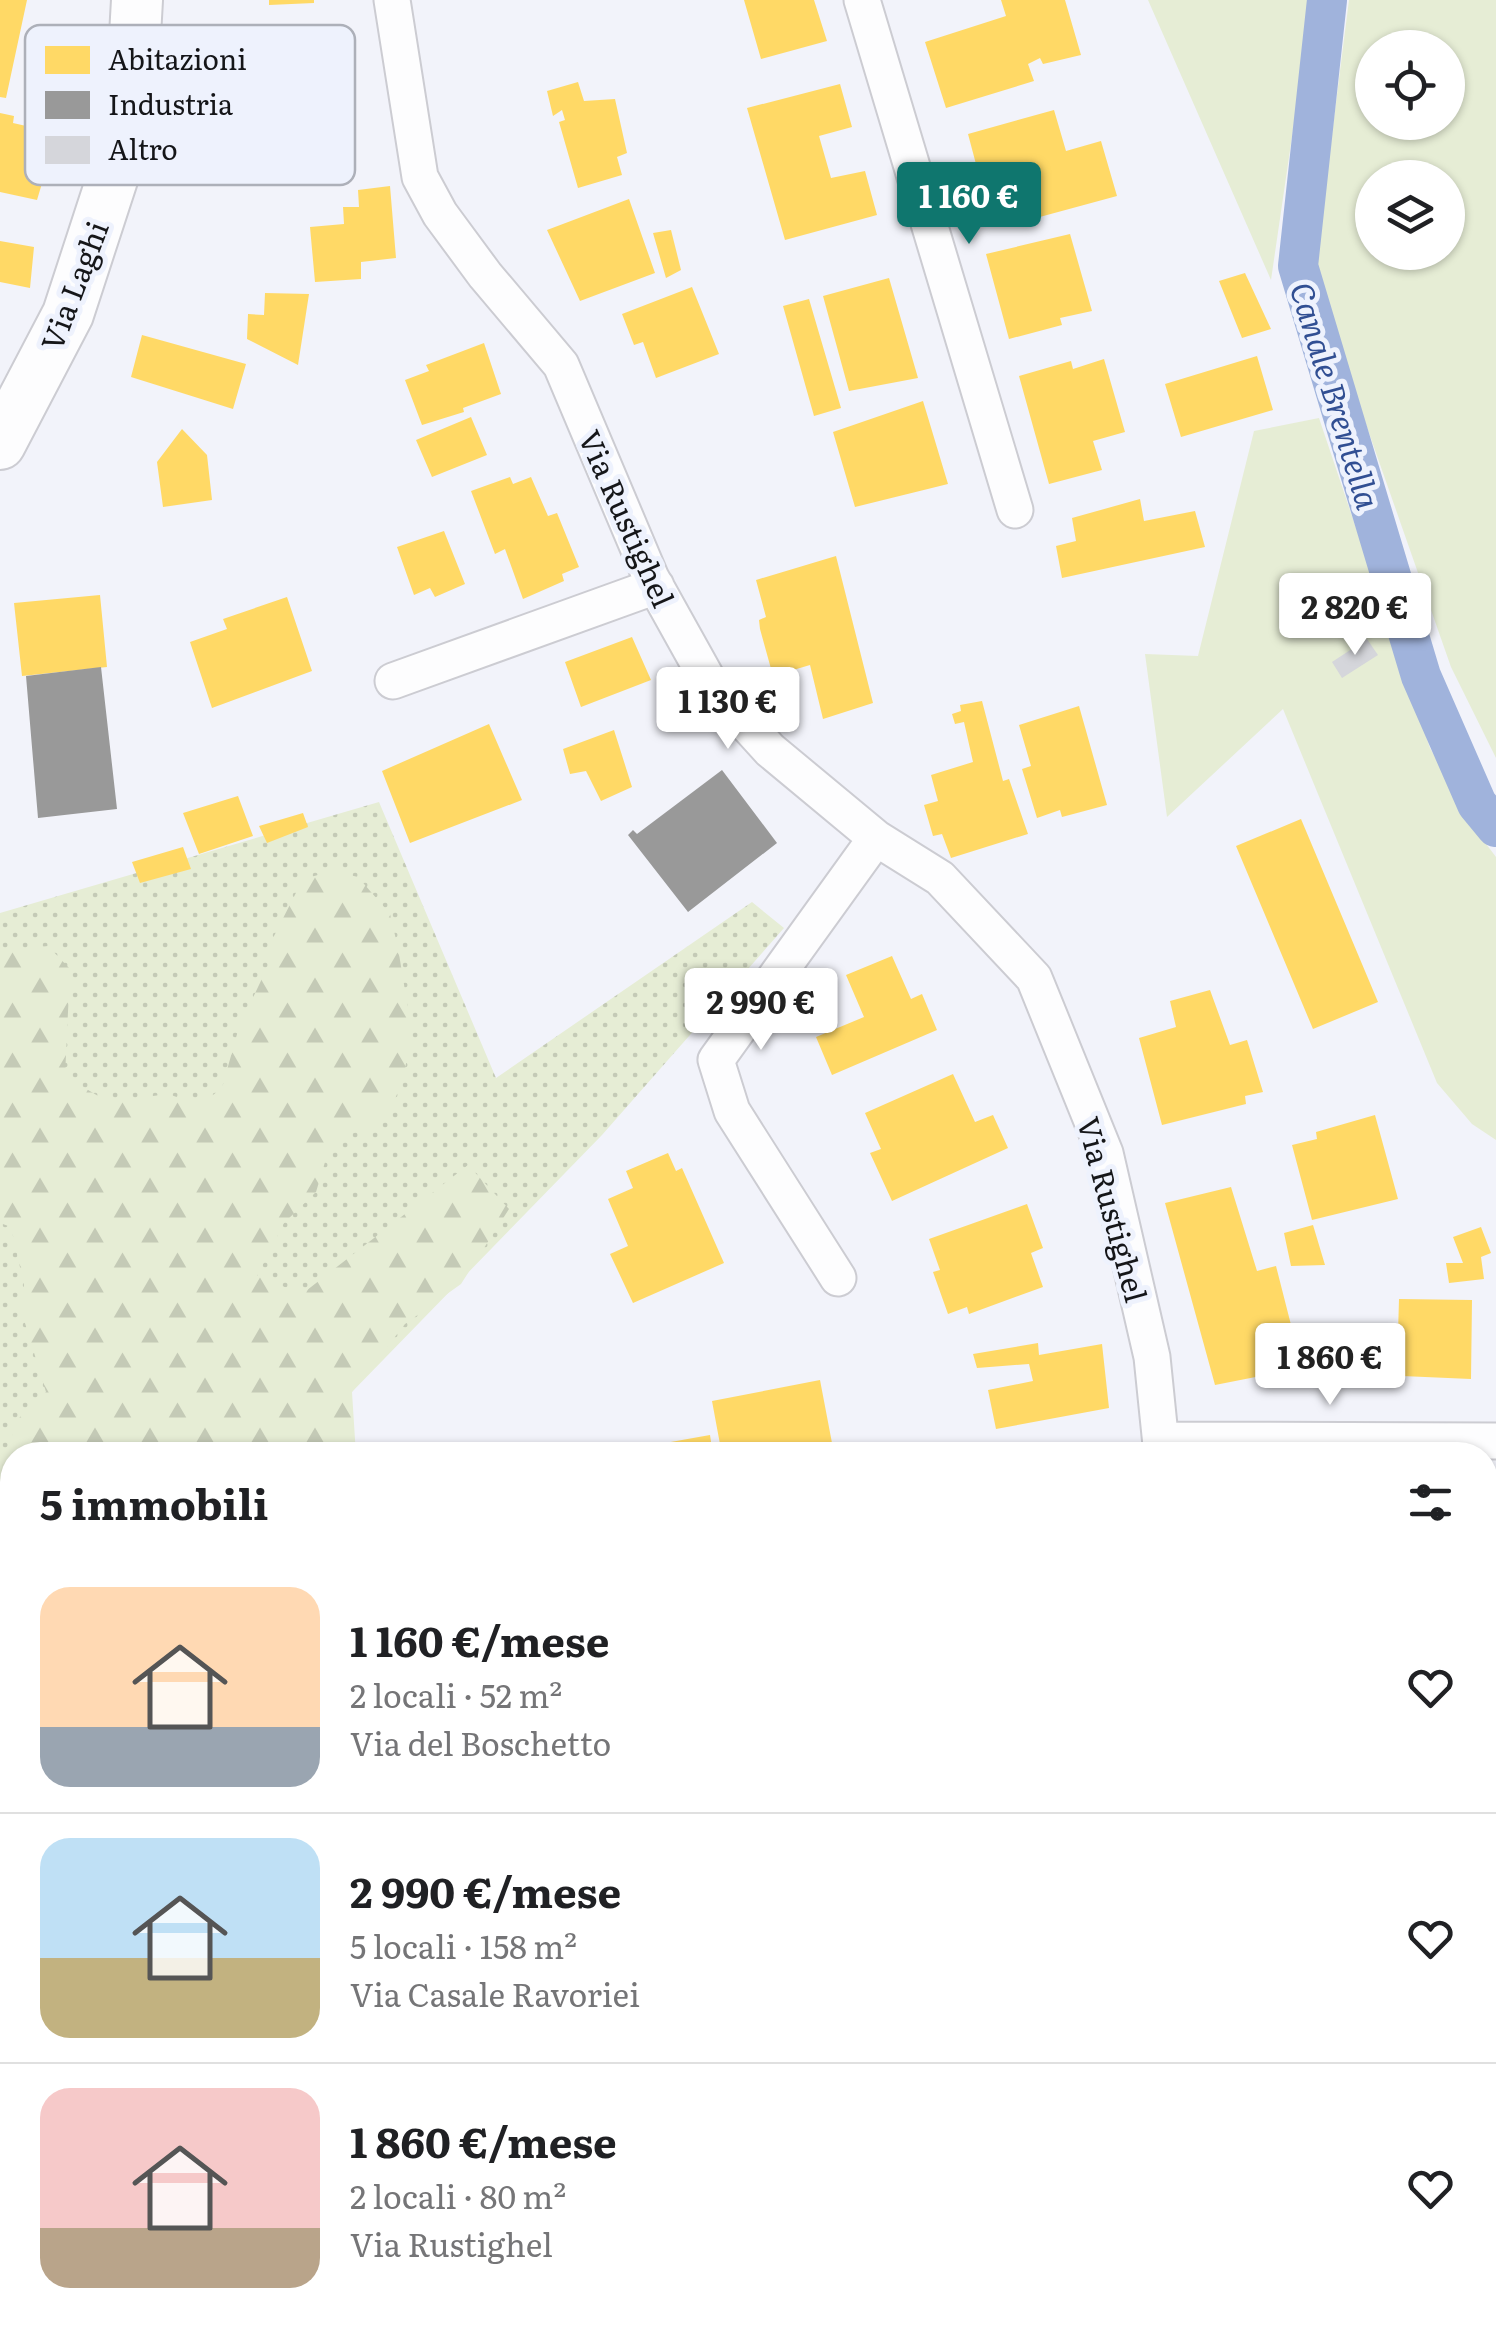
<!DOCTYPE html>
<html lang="it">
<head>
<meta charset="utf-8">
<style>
  :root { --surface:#fff; --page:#f2f2f2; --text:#202124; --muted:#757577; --line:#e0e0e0; --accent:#0f766e }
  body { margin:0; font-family:Literata,serif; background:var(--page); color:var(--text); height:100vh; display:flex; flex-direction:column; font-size:38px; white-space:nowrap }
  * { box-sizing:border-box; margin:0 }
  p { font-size:32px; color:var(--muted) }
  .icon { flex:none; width:55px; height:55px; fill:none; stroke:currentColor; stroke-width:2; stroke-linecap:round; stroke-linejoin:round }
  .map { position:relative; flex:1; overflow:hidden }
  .sheet { position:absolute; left:0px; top:1442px; width:1498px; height:892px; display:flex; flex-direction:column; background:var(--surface); border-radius:40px 40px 0 0; box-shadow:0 2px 8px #0004 }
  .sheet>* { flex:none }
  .tools { position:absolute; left:1355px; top:30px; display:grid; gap:20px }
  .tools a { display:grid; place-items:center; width:110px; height:110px; border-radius:50%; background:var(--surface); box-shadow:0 2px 8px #0004; font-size:50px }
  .price { position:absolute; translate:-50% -85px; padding:0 22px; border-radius:10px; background:#fff; color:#222; font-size:32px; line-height:65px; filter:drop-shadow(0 2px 5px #0008) }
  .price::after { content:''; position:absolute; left:50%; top:60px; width:30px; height:22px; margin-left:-15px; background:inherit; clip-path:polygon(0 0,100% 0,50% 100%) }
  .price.on { background:var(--accent); color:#fff }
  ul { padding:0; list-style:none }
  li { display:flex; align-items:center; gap:30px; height:250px; padding:0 40px }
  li+li { border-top:2px solid var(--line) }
  li span { display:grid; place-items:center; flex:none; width:280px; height:200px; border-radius:30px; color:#555 }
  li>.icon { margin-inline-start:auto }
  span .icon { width:120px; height:120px; fill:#fffc; stroke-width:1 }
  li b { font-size:42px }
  h2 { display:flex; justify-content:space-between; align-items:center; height:120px; padding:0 40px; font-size:42px }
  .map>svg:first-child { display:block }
  .grass { fill:url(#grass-dots) }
  .forest { fill:url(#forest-firs) }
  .garden { fill:#e6edd5; fill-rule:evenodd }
  .homes { fill:#ffd966 }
  .industry { fill:#999 }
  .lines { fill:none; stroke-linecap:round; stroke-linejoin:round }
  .stream { stroke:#a0b3dc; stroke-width:11 }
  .canal { stroke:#a0b3dc; stroke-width:40 }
  .building { fill:#d5d6db }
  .street-casing { stroke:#ccccd2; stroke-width:39 }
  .secondary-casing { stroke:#ccccd2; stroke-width:54 }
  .street { stroke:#fdfdfe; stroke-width:35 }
  .secondary { stroke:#fdfdfe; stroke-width:50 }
  .labels { text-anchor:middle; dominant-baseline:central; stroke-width:10; stroke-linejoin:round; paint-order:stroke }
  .street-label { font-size:30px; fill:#151619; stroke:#eef2fd }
  .water-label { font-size:32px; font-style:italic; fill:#314f93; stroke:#eef2fd }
  .key { fill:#eef2fd; stroke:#adb0b9; stroke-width:2.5 }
  .key-label { font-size:28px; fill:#151619 }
</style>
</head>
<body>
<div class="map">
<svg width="1496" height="2334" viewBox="0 0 1496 2334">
  <defs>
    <pattern id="grass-dots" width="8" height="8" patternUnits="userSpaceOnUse" patternTransform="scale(2.5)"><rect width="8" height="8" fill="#e6edd5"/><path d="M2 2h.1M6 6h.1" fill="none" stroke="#c4cab6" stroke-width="1.8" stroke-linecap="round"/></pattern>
    <pattern id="forest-firs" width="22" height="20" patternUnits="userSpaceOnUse" patternTransform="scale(2.5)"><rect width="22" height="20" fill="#e6edd5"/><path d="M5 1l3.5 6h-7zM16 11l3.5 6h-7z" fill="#c4cab6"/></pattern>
  </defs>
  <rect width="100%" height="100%" fill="#f2f3fa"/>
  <path class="grass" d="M 379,802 L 496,1078 L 752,902 L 784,928 L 602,1135 L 312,1433 L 12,1455 L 12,2322 L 416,2323 L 414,2334 L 0,2334 L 0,913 Z"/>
  <path class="forest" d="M 333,871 L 358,877 L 390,914 L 398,948 L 409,1015 L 409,1049 L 402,1083 L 385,1121 L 343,1137 L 325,1162 L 316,1192 L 284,1223 L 257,1276 L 302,1294 L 468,1165 L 509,1209 L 461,1284 L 405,1324 L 352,1392 L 356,1455 L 12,1455 L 12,1861 L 0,1860 L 3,1462 L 18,1419 L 46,1392 L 21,1310 L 24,1285 L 11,1227 L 0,1223 L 0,951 L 48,946 L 70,969 L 65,1076 L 108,1102 L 168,1094 L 200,1105 L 222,1088 L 239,1027 L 268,966 L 273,938 L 303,879 Z
    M 345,2323 L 346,2322 L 404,2323 L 398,2334 L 344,2334 Z"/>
  <path class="garden" d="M 1148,0 L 1312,0 L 1271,280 Z
    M 1349,0 L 1496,0 L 1496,758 L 1451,667 L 1314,276 ZM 1372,48 L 1448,48 L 1448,122 L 1372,122 ZM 1372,178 L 1448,178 L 1448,252 L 1372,252 Z
    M 1319,418 L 1430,748 L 1477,832 L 1496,857 L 1496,1140 L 1472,1124 L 1437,1083 L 1283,709 L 1167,817 L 1145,654 L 1198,656 L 1254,431 Z"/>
  <path class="homes" d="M 0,0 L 27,0 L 6,98 L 0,97 Z
    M 269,0 L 314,0 L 314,3 L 269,5 Z
    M 744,0 L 814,0 L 827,41 L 761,59 Z
    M 1001,0 L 1065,0 L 1081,55 L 1043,64 L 1040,58 L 1028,64 L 1034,81 L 946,108 L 925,42 L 1006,16 Z
    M 578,82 L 584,101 L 615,99 L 627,153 L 617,157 L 622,175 L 578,188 L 559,122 L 565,120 L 562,110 L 553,116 L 547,91 Z
    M 840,84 L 852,127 L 819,136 L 831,178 L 865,171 L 877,215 L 785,240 L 747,108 Z
    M 1054,110 L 1066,151 L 1101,141 L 1117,196 L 1036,218 L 1030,202 L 989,213 L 968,134 Z
    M 0,113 L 14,116 L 13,123 L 57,133 L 37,200 L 0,192 Z
    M 390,186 L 396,258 L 361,262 L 361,279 L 315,282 L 310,227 L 344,224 L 343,207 L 359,207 L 358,190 Z
    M 629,199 L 655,273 L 580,301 L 547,230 Z
    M 671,230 L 681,270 L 666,278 L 653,233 Z
    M 1070,234 L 1092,311 L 1060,318 L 1062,325 L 1009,339 L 986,254 Z
    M 0,241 L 34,247 L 30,288 L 0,282 Z
    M 1245,273 L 1271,329 L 1242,338 L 1219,281 Z
    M 889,278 L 918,378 L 849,391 L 823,296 Z
    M 692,287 L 719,354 L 656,378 L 643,342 L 634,345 L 622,314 Z
    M 265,293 L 309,294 L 298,365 L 247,339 L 248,314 L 264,315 Z
    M 809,299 L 841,408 L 814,416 L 783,306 Z
    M 142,335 L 246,364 L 233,409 L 131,377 Z
    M 484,343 L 501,394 L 463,408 L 464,412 L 422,425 L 405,380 L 429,371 L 426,365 Z
    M 1257,356 L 1273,410 L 1181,437 L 1165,384 Z
    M 1104,359 L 1125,432 L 1093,441 L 1102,470 L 1049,484 L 1019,376 L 1071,361 L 1073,369 Z
    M 923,401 L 948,484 L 855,507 L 833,432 Z
    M 471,417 L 487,455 L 432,477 L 416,440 Z
    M 182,429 L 207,455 L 212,500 L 163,507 L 157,462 Z
    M 510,477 L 513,484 L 531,477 L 548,516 L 557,513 L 579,567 L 562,574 L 564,581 L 523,599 L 505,549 L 495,554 L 471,491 Z
    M 1140,499 L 1144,521 L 1195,511 L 1205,547 L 1062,578 L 1056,546 L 1076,541 L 1072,518 Z
    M 444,531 L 465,584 L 435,597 L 430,588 L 414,595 L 397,547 Z
    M 836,556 L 873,703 L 823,719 L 810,665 L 773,676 L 760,629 L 759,620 L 766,617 L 756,580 Z
    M 100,595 L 107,667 L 22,676 L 14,603 Z
    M 287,597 L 312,671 L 212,708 L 190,642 L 227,629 L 223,619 Z
    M 632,637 L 651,680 L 581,707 L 565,662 Z
    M 982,701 L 1003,781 L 1009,779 L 1028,834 L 951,858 L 942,834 L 933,836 L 924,805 L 938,801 L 931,775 L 973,762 L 964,722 L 955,724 L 952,714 L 961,711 L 960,705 Z
    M 1079,706 L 1107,805 L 1062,817 L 1060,810 L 1037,818 L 1022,769 L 1031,766 L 1019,725 Z
    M 489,724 L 522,800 L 410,843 L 382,771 Z
    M 614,730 L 632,787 L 601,801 L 586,771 L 570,774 L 563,749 Z
    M 238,796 L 253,836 L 199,854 L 183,813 Z
    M 303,813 L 308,827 L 267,843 L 259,826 Z
    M 1301,819 L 1378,1002 L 1313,1029 L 1236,846 Z
    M 183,847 L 191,869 L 140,883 L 132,862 Z
    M 892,956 L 911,999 L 922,994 L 937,1030 L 832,1075 L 816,1037 L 864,1017 L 846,975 Z
    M 1210,990 L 1230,1045 L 1247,1040 L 1263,1092 L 1245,1096 L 1246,1104 L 1162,1125 L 1139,1038 L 1176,1027 L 1170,1001 Z
    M 953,1074 L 975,1122 L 993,1115 L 1008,1148 L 892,1201 L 870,1153 L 881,1149 L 865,1113 Z
    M 1375,1115 L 1398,1199 L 1312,1220 L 1292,1145 L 1317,1139 L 1316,1132 Z
    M 668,1153 L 676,1171 L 682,1168 L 724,1263 L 633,1303 L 610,1254 L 628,1246 L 608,1199 L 633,1188 L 626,1171 Z
    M 1231,1187 L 1257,1271 L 1276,1266 L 1302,1368 L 1215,1385 L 1165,1203 Z
    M 1027,1204 L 1043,1248 L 1031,1253 L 1043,1287 L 969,1314 L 967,1307 L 948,1314 L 933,1272 L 940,1270 L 929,1239 Z
    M 1313,1225 L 1325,1265 L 1291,1266 L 1284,1233 Z
    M 1481,1227 L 1491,1253 L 1481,1257 L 1484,1279 L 1449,1283 L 1446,1263 L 1463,1263 L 1453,1237 Z
    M 1399,1299 L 1472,1300 L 1471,1379 L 1402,1376 L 1402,1369 L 1397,1368 Z
    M 1038,1343 L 1039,1355 L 1102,1344 L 1109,1408 L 996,1429 L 988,1390 L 1033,1381 L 1029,1364 L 977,1368 L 973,1354 Z
    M 820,1380 L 832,1443 L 771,1455 L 722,1455 L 712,1401 Z
    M 710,1435 L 713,1455 L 609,1455 L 609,1453 Z
    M 649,2322 L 737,2322 L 736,2334 L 648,2334 Z
    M 796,2322 L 872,2322 L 870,2334 L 795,2334 Z
    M 953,2322 L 1022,2322 L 1024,2334 L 955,2334 Z"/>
  <path class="industry" d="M 101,667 L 117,809 L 38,818 L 26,676 Z
    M 722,770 L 777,843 L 688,912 L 628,835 L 633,830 L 637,834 Z"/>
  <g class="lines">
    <path class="stream" d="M 0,1815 L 12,1814
      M 383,2334 L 385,2322"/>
    <path class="canal" d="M 1327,0 L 1298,266 L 1421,676 L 1477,804 L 1496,827"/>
  </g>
  <path class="building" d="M 1367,639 L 1378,655 L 1342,678 L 1332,662 Z
    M 1485,1484 L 1496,1484 L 1495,1584 L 1485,1584 Z
    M 1485,2137 L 1496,2137 L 1496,2192 L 1485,2193 Z
    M 1484,2322 L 1496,2334 L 1453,2334 L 1452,2323 Z"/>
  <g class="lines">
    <defs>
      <path id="street" d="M 392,0 L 420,177 L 440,214 L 485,275 L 561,365 L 651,578 L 710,684 L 770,750 L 876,838 L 940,878 L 1034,978 L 1105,1153 L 1152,1357 L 1162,1455
        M 862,0 L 1015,510
        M 393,681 L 656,586
        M 838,1278 L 732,1111 L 716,1060 L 876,838
        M 1163,1440 L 1496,1441
        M 1485,1878 L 1496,1879
        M 1099,2322 L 1103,2334"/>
      <path id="secondary" d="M 0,444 L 68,314 L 130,124 L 137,0"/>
    </defs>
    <use href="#street" class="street-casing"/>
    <use href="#secondary" class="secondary-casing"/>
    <use href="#street" class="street"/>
    <use href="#secondary" class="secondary"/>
  </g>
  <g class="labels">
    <g class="street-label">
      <text transform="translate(73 285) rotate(-69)">Via Laghi</text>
      <text transform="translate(628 518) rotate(66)">Via Rustighel</text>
      <text transform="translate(1114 1209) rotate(75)">Via Rustighel</text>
    </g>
    <g class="water-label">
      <text transform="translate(1337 395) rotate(73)">Canale Brentella</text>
    </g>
  </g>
  <rect x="25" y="25" width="330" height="160" rx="15" class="key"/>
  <rect x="45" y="46" width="45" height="28" fill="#ffd966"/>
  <rect x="45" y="91" width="45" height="28" fill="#999"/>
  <rect x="45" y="136" width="45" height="28" fill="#d5d6db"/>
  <g class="key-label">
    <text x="108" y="70">Abitazioni</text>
    <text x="108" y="115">Industria</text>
    <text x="108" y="160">Altro</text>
  </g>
</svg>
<div class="tools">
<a><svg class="icon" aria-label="locate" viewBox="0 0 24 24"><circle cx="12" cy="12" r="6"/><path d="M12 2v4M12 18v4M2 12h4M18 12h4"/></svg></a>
<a><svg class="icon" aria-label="layers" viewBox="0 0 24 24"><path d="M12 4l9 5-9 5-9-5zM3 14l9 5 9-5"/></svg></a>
</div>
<b class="price on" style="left:969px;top:247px">1 160 €</b>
<b class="price" style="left:1355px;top:658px">2 820 €</b>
<b class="price" style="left:728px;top:752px">1 130 €</b>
<b class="price" style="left:761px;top:1053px">2 990 €</b>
<b class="price" style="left:1330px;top:1408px">1 860 €</b>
<section class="sheet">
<h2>5 immobili<svg class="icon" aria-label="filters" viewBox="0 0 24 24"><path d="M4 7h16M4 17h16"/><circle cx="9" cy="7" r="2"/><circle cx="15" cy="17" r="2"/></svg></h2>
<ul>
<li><span style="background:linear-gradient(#ffd9b3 70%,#9aa5b1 0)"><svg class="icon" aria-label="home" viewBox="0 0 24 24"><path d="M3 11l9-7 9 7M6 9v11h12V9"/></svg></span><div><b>1 160 €/mese</b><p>2 locali · 52 m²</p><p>Via del Boschetto</p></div><svg class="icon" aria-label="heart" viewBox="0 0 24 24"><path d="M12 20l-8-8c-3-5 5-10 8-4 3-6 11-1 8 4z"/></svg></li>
<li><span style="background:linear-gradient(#bfe0f5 60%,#c2b280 0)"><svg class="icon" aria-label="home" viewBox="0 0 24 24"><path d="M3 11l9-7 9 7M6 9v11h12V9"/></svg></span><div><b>2 990 €/mese</b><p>5 locali · 158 m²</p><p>Via Casale Ravoriei</p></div><svg class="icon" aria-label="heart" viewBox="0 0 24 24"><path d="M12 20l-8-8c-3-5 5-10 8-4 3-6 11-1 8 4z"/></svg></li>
<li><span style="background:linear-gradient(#f6c9c9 70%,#b9a48a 0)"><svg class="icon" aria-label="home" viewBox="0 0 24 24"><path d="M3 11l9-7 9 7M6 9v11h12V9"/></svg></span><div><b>1 860 €/mese</b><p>2 locali · 80 m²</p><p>Via Rustighel</p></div><svg class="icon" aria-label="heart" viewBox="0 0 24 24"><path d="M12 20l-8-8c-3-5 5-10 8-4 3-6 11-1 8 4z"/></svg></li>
</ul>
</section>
</div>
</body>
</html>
